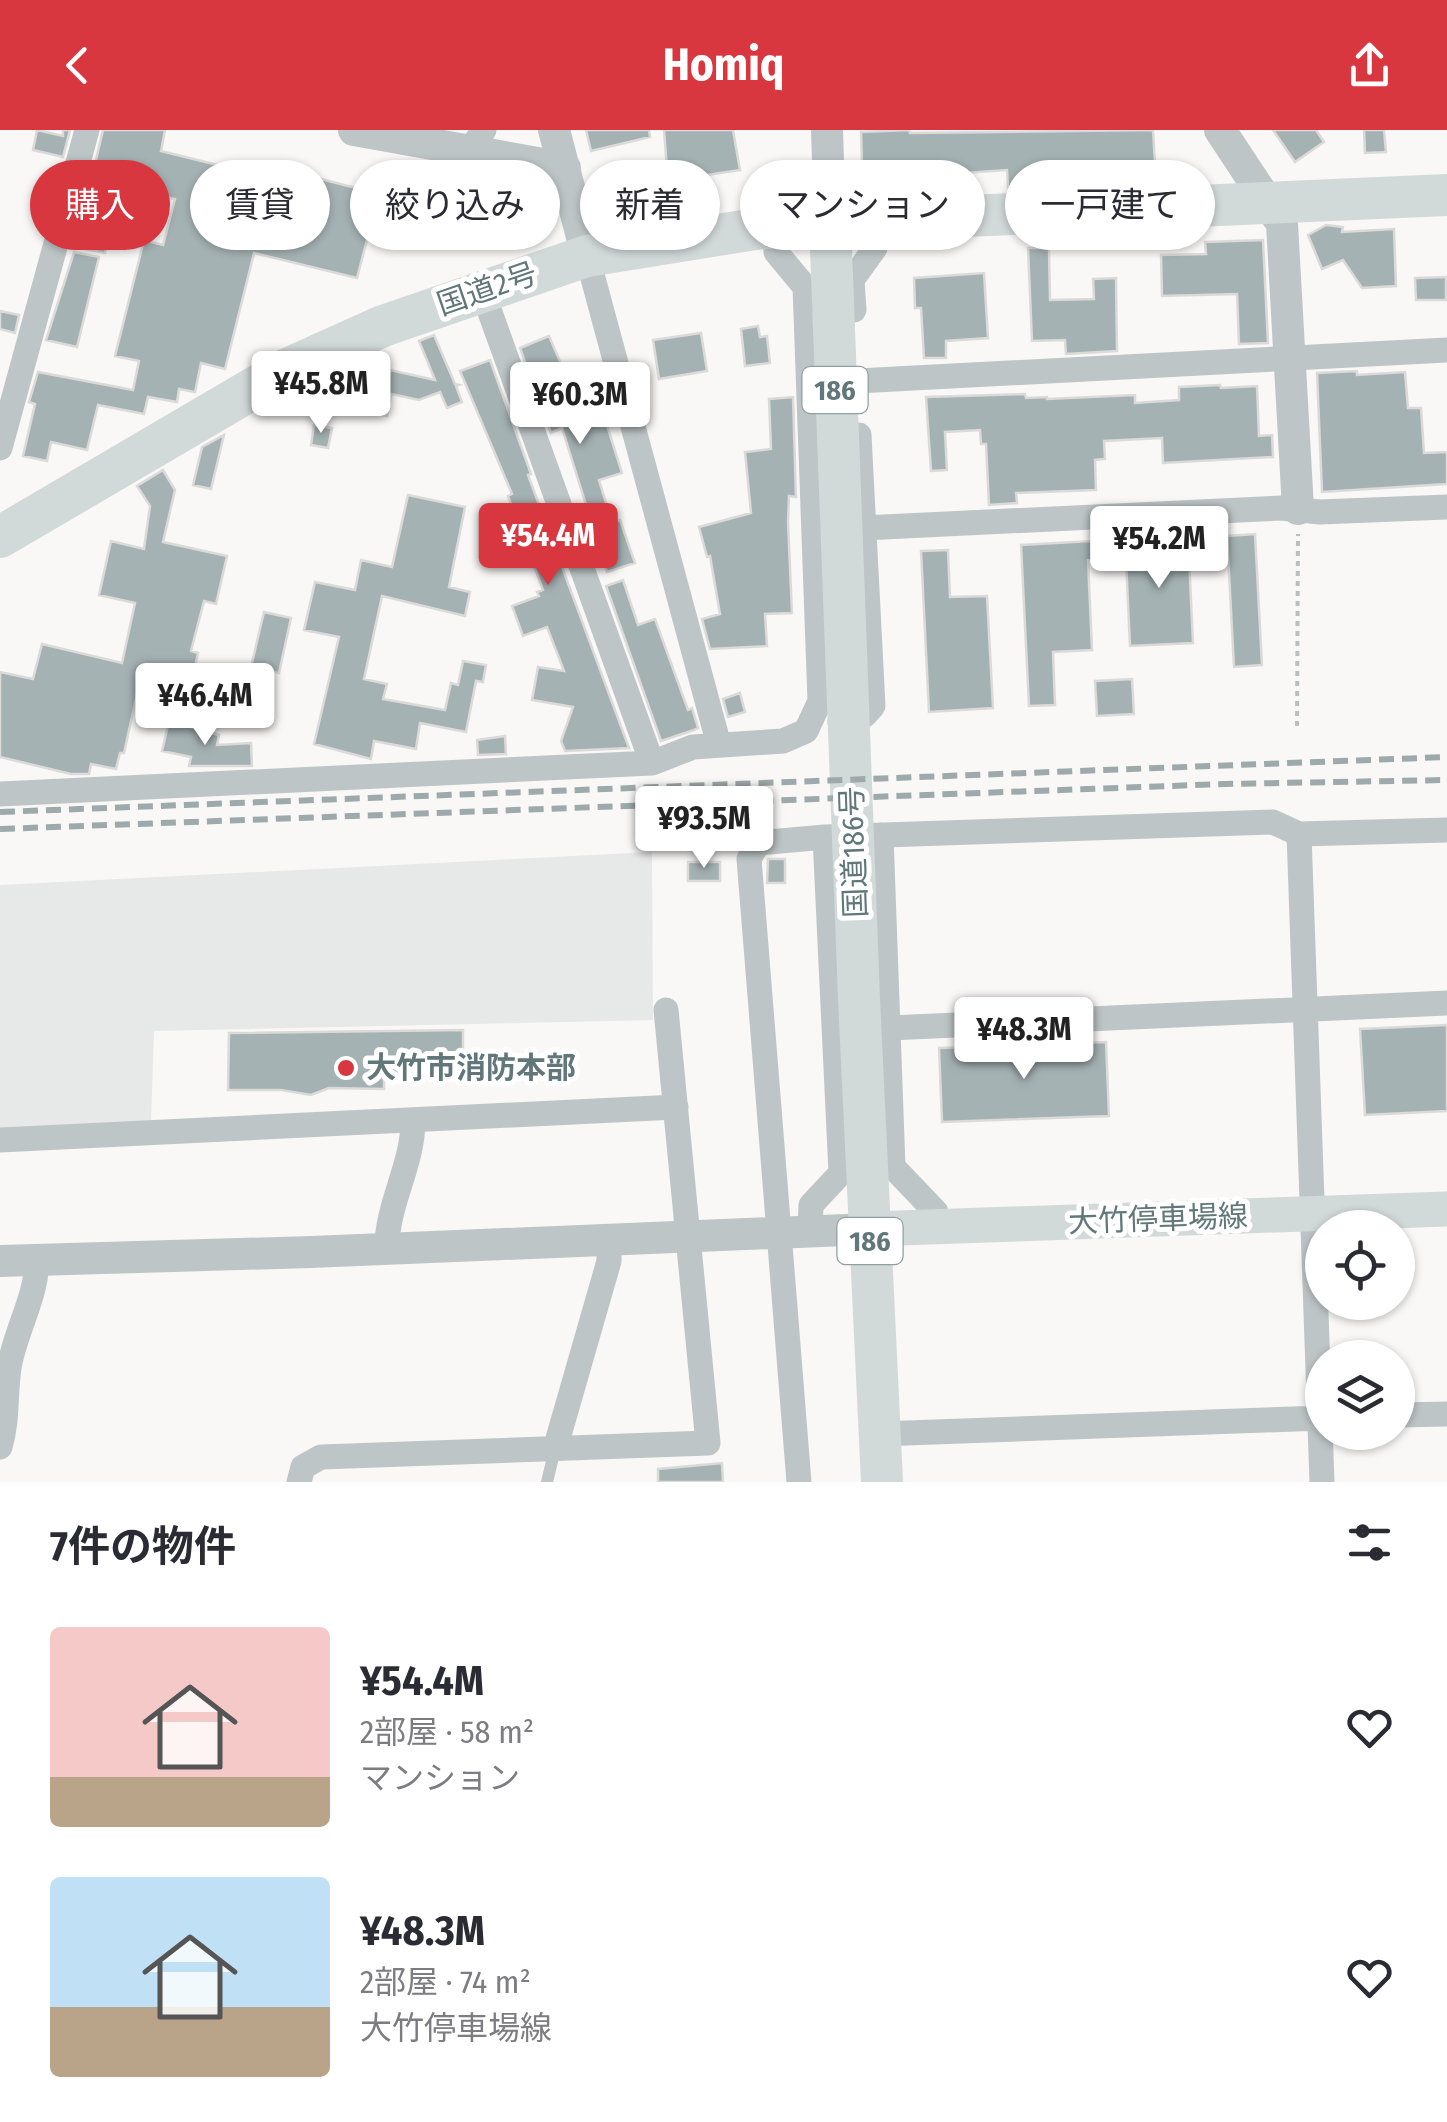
<!DOCTYPE html>
<html lang="ja">
<head>
<meta charset="utf-8">
<style>
  :root { --surface:#fff; --page:#f2f2f3; --text:#2b2b33; --muted:#7c7c81; --accent:#d9373f }
  body { margin:0; font-family:"Fira Sans Condensed","Noto Sans JP",sans-serif; background:var(--page); color:var(--text); height:100vh; display:flex; flex-direction:column; font-size:38px; white-space:nowrap }
  * { box-sizing:border-box; margin:0 }
  p { font-size:32px; color:var(--muted) }
  .icon { flex:none; width:55px; height:55px; fill:none; stroke:currentColor; stroke-width:2; stroke-linecap:round; stroke-linejoin:round }
  .map { position:relative; height:1352px; overflow:hidden }
  .drawer { display:flex; flex-direction:column; background:var(--surface); flex:1 }
  .drawer>* { flex:none }
  .banner { position:absolute; left:30px; top:30px; width:1388px; height:90px; display:flex; gap:20px }
  .fabs { position:absolute; left:1305px; top:1080px; display:grid; gap:20px }
  .fabs a { display:grid; place-items:center; width:110px; height:110px; border-radius:50%; background:var(--surface); box-shadow:0 2px 8px #0004; font-size:50px }
  .price { position:absolute; translate:-50% -85px; padding:0 22px; border-radius:10px; background:#fff; color:#222; font-size:32px; line-height:65px; filter:drop-shadow(0 2px 5px #0008) }
  .price::after { content:''; position:absolute; left:50%; top:60px; width:30px; height:22px; margin-left:-15px; background:inherit; clip-path:polygon(0 0,100% 0,50% 100%) }
  .price.active { background:var(--accent); color:#fff }
  ul { padding:0; list-style:none }
  li { display:flex; align-items:center; gap:30px; height:250px; padding:0 50px }
  li span { display:grid; place-items:center; flex:none; width:280px; height:200px; border-radius:10px; color:#555 }
  li>.icon { margin-inline-start:auto }
  span .icon { width:120px; height:120px; fill:#fffc; stroke-width:1 }
  li b { font-size:42px }
  h2 { display:flex; justify-content:space-between; align-items:center; height:120px; padding:0 50px; font-size:42px }
  .tag { padding:0 35px; border-radius:45px; background:var(--surface); box-shadow:0 2px 8px #0004; font-size:35px; line-height:90px }
  .tag.active { background:var(--accent); color:#fff }
  header { display:flex; justify-content:space-between; align-items:center; height:130px; padding:0 50px; background:var(--accent); color:#fff; font-size:45px; font-weight:700 }
  .map>svg:first-child { display:block }
  .built { fill:#e7e8e8 }
  .building { fill:#a5b2b4; stroke:#dbdad9; stroke-width:2.5 }
  .lines { fill:none; stroke-linecap:round; stroke-linejoin:round }
  .path { stroke:#b9bebf; stroke-width:4; stroke-dasharray:5 5; stroke-linecap:butt }
  .service { stroke:#bec5c6; stroke-width:12 }
  .minor { stroke:#bec5c6; stroke-width:25 }
  .tertiary { stroke:#bec5c6; stroke-width:32 }
  .secondary { stroke:#d2d9d9; stroke-width:35 }
  .trunk { stroke:#d2d9d9; stroke-width:42 }
  .rail { stroke:#9ea9ab; stroke-width:6; stroke-dasharray:15 8; stroke-linecap:butt }
  .poi-dot { fill:#d9373f; stroke:#fff; stroke-width:4 }
  .labels { text-anchor:middle; dominant-baseline:central; stroke-width:10; stroke-linejoin:round; paint-order:stroke }
  .shield { fill:#fff; stroke:#90a0a2; stroke-width:2.5 }
  .shield-label { font-size:28px; font-weight:bold; fill:#61777a }
  .street-label { font-size:30px; fill:#61777a; stroke:#fff }
  .poi-label { font-size:30px; font-weight:bold; fill:#61777a; stroke:#fff; text-anchor:start }
</style>
</head>
<body>
<header><svg class="icon" aria-label="back" viewBox="0 0 24 24"><path d="M15 5l-7 7 7 7"/></svg>Homiq<svg class="icon" aria-label="share" viewBox="0 0 24 24"><path d="M12 15V3M7 8l5-5 5 5M5 13v7h14v-7"/></svg></header>
<div class="map">
<svg width="1447" height="1352" viewBox="0 0 1447 1352">
  <rect width="100%" height="100%" fill="#f9f8f7"/>
  <path class="built" d="M 652,722 L 653,890 L 154,901 L 151,994 L 0,1000 L 0,755 Z"/>
  <path class="building" d="M 37,0 L 63,6 L 63,0 L 70,0 L 63,27 L 33,20 Z
    M 103,0 L 165,0 L 161,21 L 287,52 L 290,41 L 379,64 L 357,148 L 254,123 L 225,239 L 201,233 L 195,262 L 179,259 L 177,272 L 148,267 L 144,284 L 98,275 L 87,320 L 51,312 L 47,331 L 23,326 L 35,274 L 29,272 L 38,242 L 133,260 L 139,231 L 115,226 L 144,110 L 163,115 L 175,69 L 119,58 L 105,123 L 85,119 L 98,50 L 99,35 L 95,34 Z
    M 586,0 L 649,0 L 650,7 L 591,21 Z
    M 664,0 L 733,0 L 740,40 L 668,51 Z
    M 909,0 L 910,3 L 1153,0 L 1156,49 L 1008,57 L 1007,40 L 921,46 L 921,40 L 869,41 L 862,35 L 861,2 Z
    M 1273,0 L 1316,0 L 1324,12 L 1295,32 Z
    M 1364,0 L 1384,0 L 1386,22 L 1365,23 Z
    M 457,43 L 484,49 L 547,61 L 499,81 L 478,77 L 478,82 L 450,76 Z
    M 455,86 L 464,109 L 441,118 L 432,94 Z
    M 1326,95 L 1343,97 L 1342,102 L 1394,99 L 1396,156 L 1362,158 L 1343,130 L 1322,139 L 1308,105 Z
    M 1263,110 L 1268,213 L 1239,214 L 1237,164 L 1162,166 L 1161,125 L 1206,124 L 1205,112 Z
    M 1028,118 L 1049,118 L 1050,170 L 1094,169 L 1093,149 L 1116,148 L 1117,221 L 1066,224 L 1065,210 L 1032,211 Z
    M 74,122 L 99,127 L 77,217 L 46,210 Z
    M 984,143 L 988,208 L 946,211 L 946,228 L 924,228 L 921,178 L 915,178 L 914,148 Z
    M 1446,147 L 1446,170 L 1416,170 L 1415,148 Z
    M 0,181 L 19,185 L 15,203 L 0,199 Z
    M 758,196 L 760,207 L 767,206 L 770,233 L 745,236 L 741,199 Z
    M 701,203 L 707,241 L 659,249 L 653,210 Z
    M 434,205 L 455,254 L 459,255 L 456,256 L 462,272 L 447,278 L 440,262 L 419,270 L 391,264 L 387,286 L 353,279 L 360,246 L 388,252 L 390,240 L 435,250 L 419,211 Z
    M 549,206 L 587,294 L 605,289 L 622,343 L 599,350 L 612,393 L 620,390 L 635,433 L 607,442 L 562,298 L 551,303 L 520,218 Z
    M 490,230 L 531,344 L 528,345 L 629,618 L 565,621 L 561,611 L 573,577 L 532,570 L 538,537 L 564,541 L 547,497 L 523,506 L 512,476 L 539,466 L 537,462 L 543,460 L 508,366 L 512,364 L 460,241 Z
    M 1357,241 L 1357,245 L 1405,242 L 1408,278 L 1421,278 L 1424,323 L 1447,322 L 1447,354 L 1322,362 L 1317,243 Z
    M 1220,255 L 1221,258 L 1257,256 L 1259,306 L 1272,305 L 1273,327 L 1163,333 L 1162,308 L 1104,311 L 1105,329 L 1095,330 L 1096,360 L 1016,363 L 1017,373 L 989,375 L 986,314 L 981,314 L 980,300 L 945,302 L 947,340 L 931,341 L 926,267 L 1025,264 L 1026,268 L 1047,267 L 1047,269 L 1135,265 L 1135,273 L 1179,270 L 1179,257 Z
    M 793,267 L 796,367 L 789,366 L 788,392 L 792,483 L 765,484 L 767,516 L 710,519 L 702,489 L 720,484 L 710,426 L 707,427 L 699,397 L 751,383 L 745,322 L 771,319 L 769,269 Z
    M 314,295 L 332,298 L 328,318 L 311,315 Z
    M 224,305 L 211,359 L 193,355 L 202,317 Z
    M 163,340 L 175,360 L 163,412 L 227,426 L 216,474 L 204,471 L 191,521 L 198,523 L 193,545 L 173,540 L 167,570 L 137,564 L 124,623 L 120,623 L 116,639 L 91,634 L 89,644 L 71,644 L 0,627 L 0,542 L 33,549 L 42,514 L 122,533 L 135,473 L 99,465 L 111,411 L 144,419 L 150,376 L 137,356 Z
    M 408,365 L 465,377 L 449,457 L 470,462 L 465,486 L 382,466 L 364,549 L 387,554 L 383,569 L 445,580 L 451,553 L 458,555 L 463,531 L 486,535 L 483,552 L 476,551 L 466,602 L 420,593 L 416,619 L 374,611 L 371,629 L 314,614 L 339,507 L 304,500 L 315,452 L 355,460 L 361,430 L 392,437 Z
    M 1255,404 L 1262,535 L 1234,537 L 1227,406 Z
    M 1188,407 L 1193,513 L 1130,516 L 1125,409 Z
    M 1091,411 L 1092,429 L 1088,430 L 1092,520 L 1053,522 L 1055,575 L 1029,576 L 1021,415 Z
    M 948,420 L 950,467 L 987,466 L 993,578 L 929,582 L 921,421 Z
    M 623,450 L 638,495 L 655,489 L 688,580 L 692,578 L 698,598 L 694,600 L 661,611 L 606,456 Z
    M 264,482 L 291,488 L 279,543 L 251,537 Z
    M 1132,549 L 1134,584 L 1097,586 L 1095,551 Z
    M 740,563 L 745,582 L 728,587 L 723,569 Z
    M 169,591 L 219,605 L 217,615 L 251,613 L 252,636 L 189,636 L 191,627 L 162,621 Z
    M 505,606 L 506,624 L 478,625 L 477,610 Z
    M 768,729 L 785,729 L 785,753 L 767,753 Z
    M 688,732 L 720,732 L 720,751 L 688,751 Z
    M 1447,895 L 1447,981 L 1365,985 L 1360,899 Z
    M 463,900 L 463,944 L 384,945 L 384,959 L 329,958 L 311,965 L 281,960 L 228,960 L 229,903 Z
    M 1106,912 L 1109,986 L 942,992 L 939,918 Z
    M 722,1333 L 723,1352 L 658,1352 L 658,1339 Z"/>
  <g class="lines">
    <path class="path" d="M 1297,596 L 1298,404"/>
    <path class="service" d="M 547,1352 L 555,1319"/>
    <path class="minor" d="M 468,22 L 484,0
      M 587,126 L 719,615
      M 482,160 L 652,633
      M 854,180 L 852,150 L 875,118 L 873,92
      M 857,251 L 1447,220
      M 0,318 L 87,0
      M 863,398 L 1281,378 L 1320,382 L 1447,377
      M 840,592 L 865,585 L 873,576 L 859,305
      M 0,664 L 652,633 L 693,617 L 783,611 L 806,601 L 820,571 L 805,157 L 776,122 L 775,97
      M 1299,704 L 1322,1352
      M 881,705 L 893,1037 L 936,1082 L 939,1096
      M 889,898 L 1447,873
      M 0,1010 L 676,977
      M 810,1102 L 811,1075 L 841,1043 L 825,707
      M 387,1117 C 387,1074 413,1035 413,991
      M 1398,1285 L 1447,1284
      M 879,1304 L 1322,1288
      M 0,1317 C 8,1290 5,1265 9,1238 C 15,1201 37,1167 37,1129
      M 555,1319 L 609,1131 L 609,1111
      M 299,1352 L 303,1337 L 321,1327 L 708,1313 L 666,880
      M 799,1352 L 749,729 L 758,713 L 825,707 L 1273,692 L 1299,704 L 1447,700"/>
    <path class="tertiary" d="M 354,0 L 565,38
      M 554,0 L 587,126
      M 827,0 L 830,92
      M 1220,0 L 1282,94 L 1298,379
      M 0,1131 L 311,1122 L 870,1099"/>
    <path class="secondary" d="M 870,1099 L 1447,1079"/>
    <path class="trunk" d="M 830,92 L 859,869 L 882,1352
      M 0,407 L 283,241 L 383,196 L 587,126 L 755,99 L 830,92 L 1447,65"/>
    <path class="rail" d="M 0,682 L 1447,627
      M 0,699 L 1224,654 L 1447,650"/>
  </g>
  <circle class="poi-dot" cx="346" cy="938" r="10"/>
  <g class="labels">
    <g class="shield">
      <rect x="802.5" y="237" width="65" height="46" rx="8"/>
      <rect x="837.5" y="1088" width="65" height="46" rx="8"/>
    </g>
    <g class="shield-label">
      <text x="835" y="260">186</text>
      <text x="870" y="1111">186</text>
    </g>
    <g class="street-label">
      <text transform="translate(487 159) rotate(-19)">国道2号</text>
      <text transform="translate(854 722) rotate(-92)">国道186号</text>
      <text transform="translate(1158 1089) rotate(-2)">大竹停車場線</text>
    </g>
    <g class="poi-label">
      <text x="366" y="938">大竹市消防本部</text>
    </g>
  </g>
</svg>
<div class="fabs">
<a><svg class="icon" aria-label="locate" viewBox="0 0 24 24"><circle cx="12" cy="12" r="6"/><path d="M12 2v4M12 18v4M2 12h4M18 12h4"/></svg></a>
<a><svg class="icon" aria-label="layers" viewBox="0 0 24 24"><path d="M12 4l9 5-9 5-9-5zM3 14l9 5 9-5"/></svg></a>
</div>
<b class="price" style="left:321px;top:306px">¥45.8M</b>
<b class="price" style="left:580px;top:317px">¥60.3M</b>
<b class="price active" style="left:548px;top:458px">¥54.4M</b>
<b class="price" style="left:1159px;top:461px">¥54.2M</b>
<b class="price" style="left:205px;top:618px">¥46.4M</b>
<b class="price" style="left:704px;top:741px">¥93.5M</b>
<b class="price" style="left:1024px;top:952px">¥48.3M</b>
<div class="banner">
<a class="tag active">購入</a>
<a class="tag">賃貸</a>
<a class="tag">絞り込み</a>
<a class="tag">新着</a>
<a class="tag">マンション</a>
<a class="tag">一戸建て</a>
</div>
</div>
<section class="drawer">
<h2>7件の物件<svg class="icon" aria-label="filters" viewBox="0 0 24 24"><path d="M4 7h16M4 17h16"/><circle cx="9" cy="7" r="2"/><circle cx="15" cy="17" r="2"/></svg></h2>
<ul>
<li><span style="background:linear-gradient(#f6c9c9 75%,#b9a48a 0)"><svg class="icon" aria-label="home" viewBox="0 0 24 24"><path d="M3 11l9-7 9 7M6 9v11h12V9"/></svg></span><div><b>¥54.4M</b><p>2部屋 · 58 m²</p><p>マンション</p></div><svg class="icon" aria-label="heart" viewBox="0 0 24 24"><path d="M12 20l-8-8c-3-5 5-10 8-4 3-6 11-1 8 4z"/></svg></li>
<li><span style="background:linear-gradient(#bfe0f5 65%,#b9a48a 0)"><svg class="icon" aria-label="home" viewBox="0 0 24 24"><path d="M3 11l9-7 9 7M6 9v11h12V9"/></svg></span><div><b>¥48.3M</b><p>2部屋 · 74 m²</p><p>大竹停車場線</p></div><svg class="icon" aria-label="heart" viewBox="0 0 24 24"><path d="M12 20l-8-8c-3-5 5-10 8-4 3-6 11-1 8 4z"/></svg></li>
</ul>
</section>
</body>
</html>
